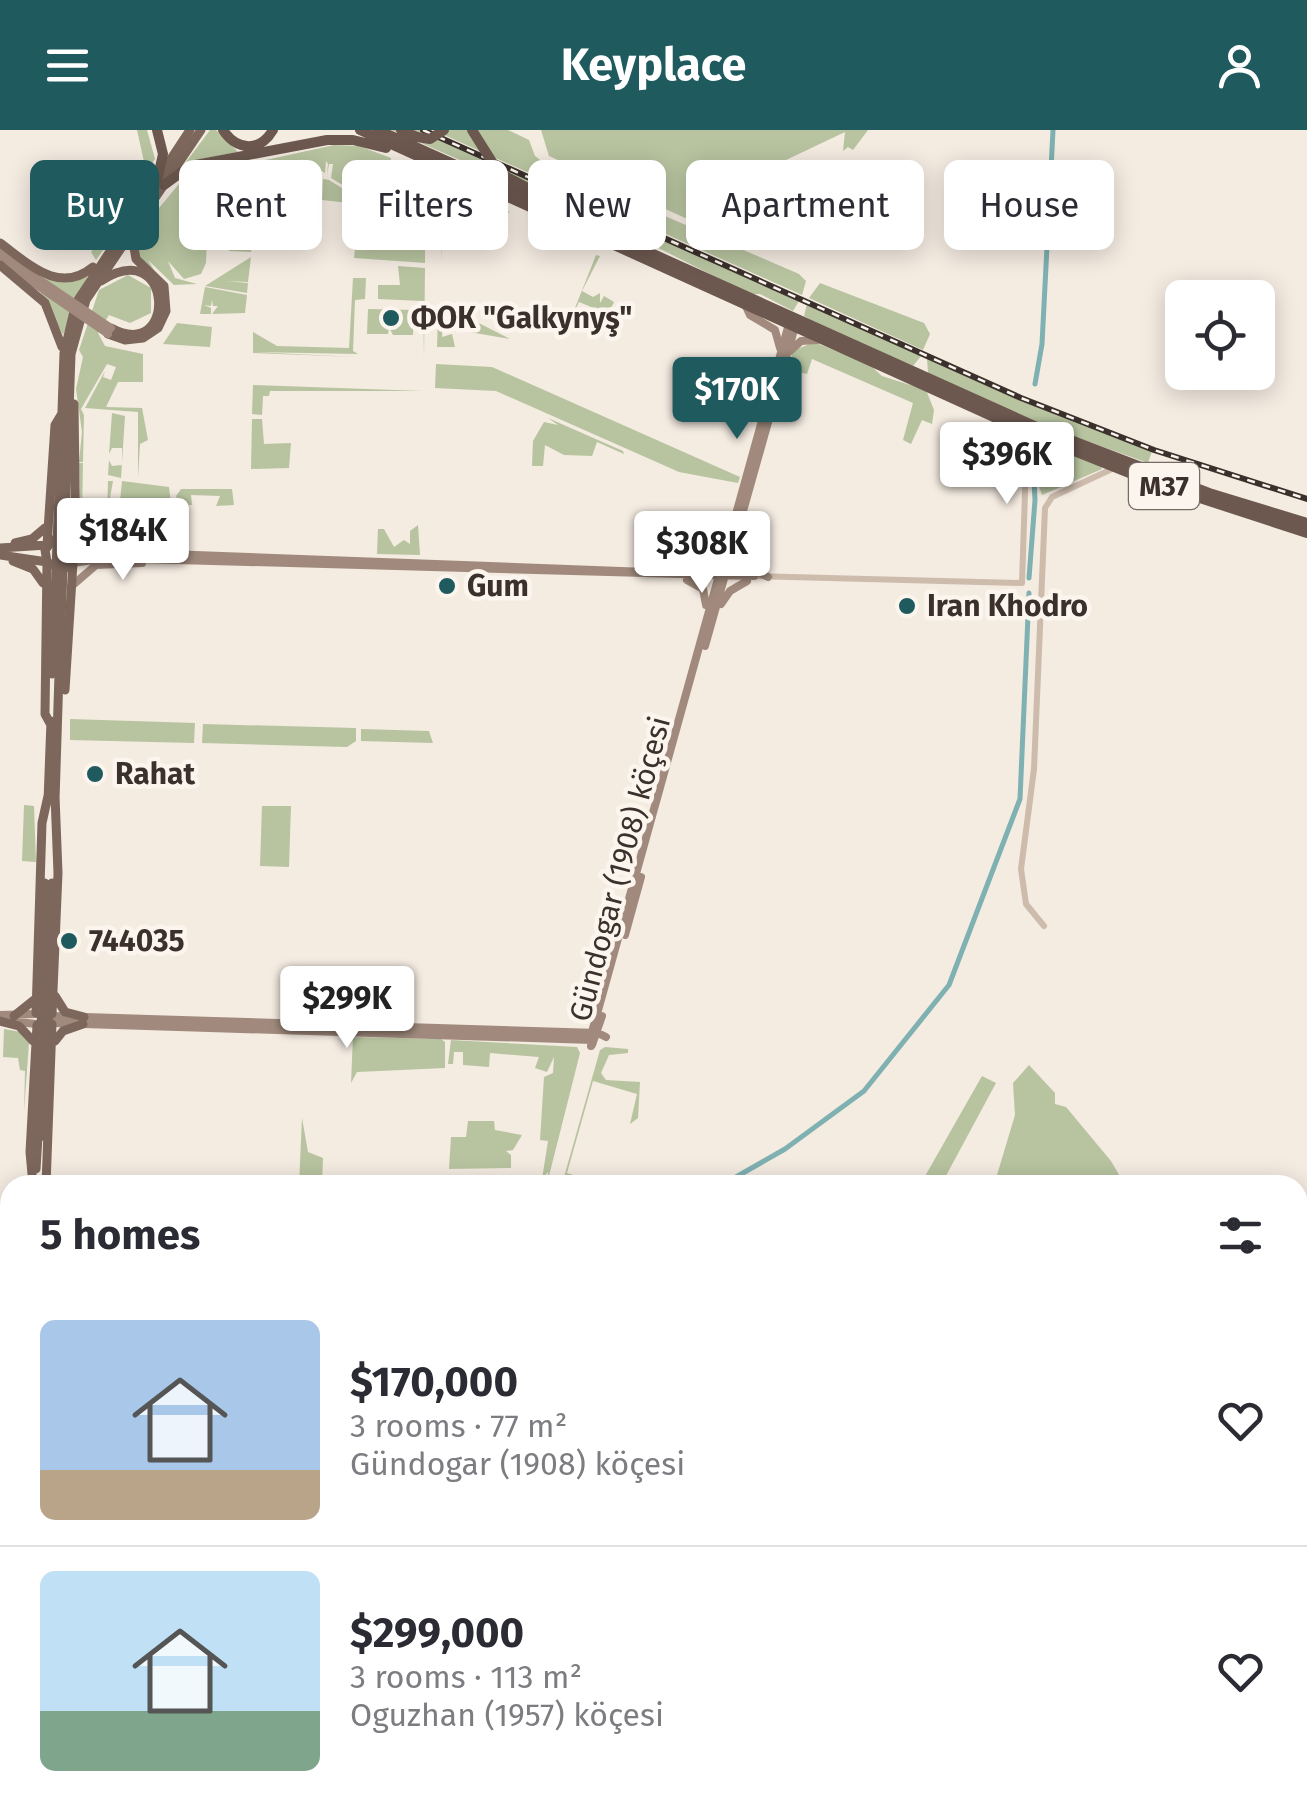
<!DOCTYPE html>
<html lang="en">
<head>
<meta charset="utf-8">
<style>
  :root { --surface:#fff; --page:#f7f7f7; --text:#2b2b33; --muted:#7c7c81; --line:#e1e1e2; --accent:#1f5a5e }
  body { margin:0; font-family:"Fira Sans",sans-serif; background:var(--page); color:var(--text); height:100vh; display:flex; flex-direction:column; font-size:38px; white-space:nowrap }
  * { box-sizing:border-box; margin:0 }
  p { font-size:32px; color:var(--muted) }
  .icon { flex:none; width:55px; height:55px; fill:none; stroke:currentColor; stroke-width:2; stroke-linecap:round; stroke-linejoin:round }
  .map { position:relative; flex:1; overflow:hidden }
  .drawer { position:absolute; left:0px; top:1045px; width:1308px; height:642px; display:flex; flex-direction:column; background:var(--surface); border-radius:30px 30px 0 0; box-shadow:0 5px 25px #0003 }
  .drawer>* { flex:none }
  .banner { position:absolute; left:30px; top:30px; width:1248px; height:90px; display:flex; gap:20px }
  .tools { position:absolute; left:1165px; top:150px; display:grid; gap:20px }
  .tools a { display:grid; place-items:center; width:110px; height:110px; border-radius:15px; background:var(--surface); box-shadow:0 5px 25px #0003; font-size:50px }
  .price { position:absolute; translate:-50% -85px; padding:0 22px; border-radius:10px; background:#fff; color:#222; font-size:32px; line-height:65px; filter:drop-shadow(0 2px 5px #0008) }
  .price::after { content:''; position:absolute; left:50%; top:60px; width:30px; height:22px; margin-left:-15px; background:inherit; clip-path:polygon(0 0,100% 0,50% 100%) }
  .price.current { background:var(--accent); color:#fff }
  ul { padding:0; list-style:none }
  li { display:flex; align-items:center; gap:30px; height:250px; padding:0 40px }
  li+li { border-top:2px solid var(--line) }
  li span { display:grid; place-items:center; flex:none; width:280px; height:200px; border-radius:15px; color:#555 }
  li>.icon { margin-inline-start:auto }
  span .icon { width:120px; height:120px; fill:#fffc; stroke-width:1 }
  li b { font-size:42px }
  h2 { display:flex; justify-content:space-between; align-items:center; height:120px; padding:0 40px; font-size:42px }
  .pill { padding:0 35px; border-radius:15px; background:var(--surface); box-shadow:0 5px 25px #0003; font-size:35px; line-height:90px }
  .pill.current { background:var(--accent); color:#fff }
  header { display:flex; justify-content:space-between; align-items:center; height:130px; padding:0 40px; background:var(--accent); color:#fff; font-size:45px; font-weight:700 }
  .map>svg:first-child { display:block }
  .green { fill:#b8c4a0 }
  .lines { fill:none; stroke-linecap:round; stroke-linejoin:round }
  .canal { stroke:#7fb0b2; stroke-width:5 }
  .tertiary { stroke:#cdbbac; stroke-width:6 }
  .secondary { stroke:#a18a7d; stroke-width:8 }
  .primary { stroke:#7d675c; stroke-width:9 }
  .trunk { stroke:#6c584f; stroke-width:10 }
  .rail-casing { stroke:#3b302b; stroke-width:6 }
  .rail { stroke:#fbf5ee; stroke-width:2.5; stroke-dasharray:8; stroke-linecap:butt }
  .secondary-bridge { stroke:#a18a7d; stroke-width:8 }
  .primary-bridge { stroke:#7d675c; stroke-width:9 }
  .trunk-bridge { stroke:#6c584f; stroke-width:10 }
  .poi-dot { fill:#1f5a5e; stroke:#fbf5ee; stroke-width:4 }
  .labels { text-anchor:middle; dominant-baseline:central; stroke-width:9; stroke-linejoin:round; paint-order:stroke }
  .shield { fill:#fbf5ee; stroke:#756b66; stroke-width:2.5 }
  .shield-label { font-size:28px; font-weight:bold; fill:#3b302b }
  .poi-label { font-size:30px; font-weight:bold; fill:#3b302b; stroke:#fbf5ee; text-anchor:start }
  .street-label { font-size:30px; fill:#3b302b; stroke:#fbf5ee }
</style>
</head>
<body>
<header><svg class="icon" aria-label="menu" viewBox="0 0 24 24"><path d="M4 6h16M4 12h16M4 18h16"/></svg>Keyplace<svg class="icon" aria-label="person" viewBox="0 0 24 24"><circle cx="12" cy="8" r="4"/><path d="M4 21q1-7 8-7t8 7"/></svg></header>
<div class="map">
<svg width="1307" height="1686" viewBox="0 0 1307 1686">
  <rect width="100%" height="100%" fill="#f4ebe1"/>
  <path class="green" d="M 137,0 L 147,0 L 155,29 L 133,62 L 136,66 L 125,86 L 150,53 L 96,130 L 91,122 L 117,84 L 100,72 L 115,51 L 131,61 L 145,36 Z
    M 210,0 L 216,0 L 238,22 L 186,32 Z
    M 391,0 L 419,0 L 799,171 L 793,181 L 760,164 L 749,164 L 633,105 Z
    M 433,0 L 508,0 L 529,10 L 535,26 L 547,35 L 799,144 L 806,151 L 802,165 Z
    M 541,0 L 868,0 L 853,20 L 848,17 L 843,21 L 845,2 L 765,40 L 773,60 L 740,113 L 549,26 Z
    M 334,15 L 359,16 L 391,28 L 387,52 L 380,63 L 389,54 L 389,65 L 397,69 L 380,63 L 375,68 L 362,67 L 331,48 L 333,34 L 329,34 L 327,45 L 328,34 L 326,31 L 325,43 L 301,29 L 306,36 L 278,34 L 276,57 L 273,57 L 272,46 L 263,36 L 259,51 L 266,47 L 265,40 L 271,48 L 270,56 L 245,56 L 245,51 L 255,51 L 255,43 L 212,42 L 212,50 L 243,51 L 243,55 L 207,54 L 205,45 L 205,54 L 188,54 L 205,56 L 204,67 L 191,62 L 178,70 L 195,66 L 208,78 L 206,133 L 201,144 L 184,149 L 168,131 L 175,148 L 197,154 L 174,155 L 148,130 L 154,140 L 137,125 L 139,102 L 184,48 Z
    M 323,49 L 329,50 L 371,76 L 360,86 L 358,74 L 322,70 Z
    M 442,54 L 510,82 L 489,93 L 488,79 L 461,69 L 449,72 L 443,82 L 441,132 Z
    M 245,58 L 270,59 L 268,102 L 253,102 L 251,122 L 229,121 L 229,98 L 247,103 L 253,99 L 254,79 L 267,79 L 268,71 L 261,68 L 268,68 L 268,61 Z
    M 362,90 L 425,92 L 425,133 L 354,128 L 355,118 L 375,118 L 375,109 L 367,109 L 367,116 L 355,115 L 356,97 Z
    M 596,125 L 600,126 L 582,161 L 593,167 L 600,163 L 600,173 L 604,166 L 614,172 L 608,184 L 579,172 L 571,188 Z
    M 251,127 L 248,152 L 226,151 L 248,153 L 247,163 L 205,156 Z
    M 398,136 L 425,138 L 424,227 L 423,171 L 378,169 L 378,155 L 400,155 Z
    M 88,145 L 63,205 L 41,164 L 47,148 Z
    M 128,145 L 151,158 L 151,183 L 130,193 L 109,185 L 98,203 L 105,216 L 143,224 L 143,252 L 118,252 L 106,277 L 142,278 L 148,310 L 140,314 L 138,348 L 138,282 L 85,278 L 105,241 L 103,247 L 111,250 L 116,237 L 107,234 L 81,279 L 84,285 L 83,332 L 79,332 L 82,302 L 76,259 L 83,227 L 79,220 L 99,160 Z
    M 353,148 L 366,148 L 365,169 L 355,170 L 353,221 L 358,224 L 254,222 L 357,227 L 253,223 L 253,202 L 277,216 L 349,218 Z
    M 820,153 L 924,193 L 930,204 L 923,220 L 809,168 Z
    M 205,157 L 247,165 L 245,183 L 212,184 L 218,176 L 213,176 L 212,170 L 211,176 L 204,175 L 211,178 L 211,184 L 200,184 Z
    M 807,174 L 921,226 L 913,236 L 817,194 L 804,186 Z
    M 368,179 L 414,180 L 413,205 L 393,205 L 389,197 L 388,204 L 367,204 Z
    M 438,186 L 469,188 L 510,209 L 469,202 L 469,192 L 443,192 L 442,207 L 452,204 L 455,217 L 437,217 Z
    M 177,193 L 212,197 L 210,217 L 163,214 Z
    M 814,212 L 870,235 L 882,246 L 926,260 L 934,280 L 932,294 L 922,290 L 911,314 L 903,310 L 913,273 L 812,229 L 807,244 L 798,242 L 792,262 L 782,262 L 793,221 Z
    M 927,228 L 1152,321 L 1148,333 L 1039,294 L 928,243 Z
    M 436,234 L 492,237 L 740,347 L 738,353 L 679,342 L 496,261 L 435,258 Z
    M 253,255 L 423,261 L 270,261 L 269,266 L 263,266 L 262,285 L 252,284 Z
    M 112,283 L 125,286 L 121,348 L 108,345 L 109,330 L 112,336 L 122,335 L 122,318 L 112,318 L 109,324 Z
    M 548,288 L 623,321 L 624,324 L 597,312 L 592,326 L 564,325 L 545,315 L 543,336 L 532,336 L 533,311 L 544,292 L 558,295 Z
    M 252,289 L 262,289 L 264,314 L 291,313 L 289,338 L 251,339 Z
    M 1030,306 L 1101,335 L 1102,339 L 1042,365 L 1034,342 L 1035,313 L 1029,312 Z
    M 79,333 L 83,333 L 82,385 L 107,387 L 108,351 L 113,351 L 109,373 L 117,374 L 115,388 L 185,392 L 185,404 L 115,404 L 185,407 L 185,414 L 96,411 L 81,392 Z
    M 122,351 L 169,357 L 171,373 L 120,371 Z
    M 181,359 L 232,359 L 234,375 L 216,376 L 220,366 L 191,365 L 192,375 L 179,375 L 176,366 Z
    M 418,395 L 420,425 L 377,424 L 378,399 L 384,399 L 394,417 L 404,410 L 410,414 L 410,401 Z
    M 70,589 L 195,593 L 194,613 L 70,610 Z
    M 203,594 L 356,598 L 356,611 L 347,617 L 202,613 Z
    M 361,599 L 429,601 L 433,613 L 361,611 Z
    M 24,675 L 34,676 L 36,732 L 22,731 Z
    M 262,676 L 291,676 L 289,737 L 260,736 Z
    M 4,899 L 21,902 L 29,913 L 24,982 L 25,941 L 20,940 L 18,928 L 3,927 Z
    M 353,907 L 441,909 L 445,912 L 445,938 L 357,942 L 351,953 Z
    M 451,910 L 577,917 L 580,923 L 548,1050 L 548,1042 L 542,1049 L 548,1011 L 540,1010 L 544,947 L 553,943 L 554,927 L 547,942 L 535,938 L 539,927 L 490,923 L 489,937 L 463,935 L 463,922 L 454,922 L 453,934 L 448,934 Z
    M 605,917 L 628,919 L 628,923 L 609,925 L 601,943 L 606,950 L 640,952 L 638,988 L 630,994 L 637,964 L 593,951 L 567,1043 L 605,1055 L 564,1047 L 600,920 Z
    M 1029,935 L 1055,963 L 1055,974 L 1066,977 L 1111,1031 L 1125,1055 L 994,1055 L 1015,985 L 1013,953 Z
    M 982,946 L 996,953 L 941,1055 L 920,1055 Z
    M 302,988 L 308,1022 L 323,1028 L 322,1055 L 299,1055 Z
    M 468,991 L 494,991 L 495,1000 L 522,1005 L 513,1020 L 506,1021 L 511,1025 L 511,1038 L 449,1039 L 451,1007 L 466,1007 Z
    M 1298,1312 L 1307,1323 L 1307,1492 L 1298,1508 Z
    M 10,1568 L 10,1678 L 15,1681 L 15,1686 L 0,1686 L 4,1569 Z
    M 31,1678 L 372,1678 L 369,1686 L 31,1686 Z
    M 401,1678 L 485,1678 L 491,1686 L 399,1686 Z
    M 1036,1678 L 1157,1678 L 1137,1686 L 1033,1686 Z"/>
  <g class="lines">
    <path class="canal" d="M 1035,254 L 1042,214 L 1053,0
      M 1029,448 L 1035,370 L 1032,313
      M 722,1055 L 785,1019 L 864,961 L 949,855 L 1020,669 L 1029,463"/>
    <path class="tertiary" d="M 754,446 L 1022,453 L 1027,303
      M 1044,796 L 1026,774 L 1021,739 L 1034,639 L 1045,378 L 1052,367 L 1114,338
      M 0,1418 L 10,1416
      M 0,1424 L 10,1425
      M 0,1431 L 10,1432"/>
    <path class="secondary" d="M 0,121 L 40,150
      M 0,129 L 38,156
      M 745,174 L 750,185 L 775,200 L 780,218
      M 790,221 L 801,211 L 817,210
      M 76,395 L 94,414 L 149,418
      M 738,414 L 741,433 L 768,447
      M 74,415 L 114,422 L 754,446
      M 73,433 L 106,428 L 754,446
      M 698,438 L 713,432 L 723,416
      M 687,450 L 703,459 L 706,475
      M 74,454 L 96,435 L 142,433
      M 721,474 L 730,461 L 747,451
      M 705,516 L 796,193
      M 625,805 L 641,747
      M 0,885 L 35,884
      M 53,886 L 598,903 L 606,907
      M 9,891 L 36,894
      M 52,893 L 592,910
      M 592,915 L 602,886
      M 591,916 L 592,902 L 790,190"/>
    <path class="primary" d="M 0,113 C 29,134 59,165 93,137
      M 0,135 L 45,173 L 62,217
      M 101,151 C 173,103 179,234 111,198
      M 108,204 L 125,210 L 143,208 L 158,198 L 166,181 L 164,156 L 136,129 L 132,106
      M 61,310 L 64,223 L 76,173 L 190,0
      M 68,310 L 71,224 L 86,170 L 201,0
      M 15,413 L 32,409 L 45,398
      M 74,415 L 66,409 L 53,410 L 45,420 L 47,432 L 63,440 L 76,427 L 74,274
      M 0,418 L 47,415 L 55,295 L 61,285
      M 0,425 L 47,432 L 45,584 L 51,595
      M 13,431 L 33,439 L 43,453
      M 65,560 L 73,433
      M 55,670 L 59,544
      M 48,671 L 51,591
      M 55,866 L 65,882 L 84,887
      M 36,883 L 42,693 L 48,666
      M 52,884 L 58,743 L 55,666
      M 14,886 L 34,870
      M 0,891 L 19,896 L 33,911
      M 55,911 L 63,901 L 83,894
      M 36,1039 L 38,1007
      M 33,1055 L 30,1022 L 37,895
      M 46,1055 L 52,894
      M 25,1678 L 25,1686
      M 17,1686 L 18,1678"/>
    <path class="trunk" d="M 157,0 L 163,24 L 157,51
      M 223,0 C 237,21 260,22 273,0
      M 360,0 L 1027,302 L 1157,354 L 1307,403
      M 378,0 L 1039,298 L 1209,363 L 1307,393
      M 401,0 L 417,7
      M 164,55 L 190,36 L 327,10 L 353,10 L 386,18"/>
    <defs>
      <path id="rail" d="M 423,0 L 1021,268 L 1154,320 L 1307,369"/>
    </defs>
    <use href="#rail" class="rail-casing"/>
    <use href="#rail" class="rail"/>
    <path class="secondary-bridge" d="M 40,150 L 111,198
      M 38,156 L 108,204"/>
    <path class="primary-bridge" d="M 52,544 L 61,310
      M 59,544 L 68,310
      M 38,1007 L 45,753
      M 45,1007 L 52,753"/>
    <path class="trunk-bridge" d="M 472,0 L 499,43 L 562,76
      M 417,7 L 430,9 L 444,0"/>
  </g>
  <g class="poi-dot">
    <circle cx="391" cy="188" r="10"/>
    <circle cx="447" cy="456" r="10"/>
    <circle cx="907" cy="476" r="10"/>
    <circle cx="95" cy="644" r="10"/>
    <circle cx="69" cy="811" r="10"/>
  </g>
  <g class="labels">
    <rect class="shield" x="1129" y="333" width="70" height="46" rx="8"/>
    <g class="shield-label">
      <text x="1164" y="356">M37</text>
    </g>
    <g class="poi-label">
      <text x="411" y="188">ФОК "Galkynyş"</text>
      <text x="467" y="456">Gum</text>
      <text x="927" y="476">Iran Khodro</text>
      <text x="115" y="644">Rahat</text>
      <text x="89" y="811">744035</text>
    </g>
    <g class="street-label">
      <text transform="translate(620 739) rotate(-75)">Gündogar (1908) köçesi</text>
    </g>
  </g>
</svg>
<div class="tools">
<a><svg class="icon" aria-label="locate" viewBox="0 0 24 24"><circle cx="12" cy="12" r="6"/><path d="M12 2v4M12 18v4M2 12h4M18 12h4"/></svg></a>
</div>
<b class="price current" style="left:737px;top:312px">$170K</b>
<b class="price" style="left:1007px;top:377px">$396K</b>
<b class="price" style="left:123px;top:453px">$184K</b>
<b class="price" style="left:702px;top:466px">$308K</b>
<b class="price" style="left:347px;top:921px">$299K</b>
<div class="banner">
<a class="pill current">Buy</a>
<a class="pill">Rent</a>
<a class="pill">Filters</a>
<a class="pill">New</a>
<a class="pill">Apartment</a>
<a class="pill">House</a>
</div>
<section class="drawer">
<h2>5 homes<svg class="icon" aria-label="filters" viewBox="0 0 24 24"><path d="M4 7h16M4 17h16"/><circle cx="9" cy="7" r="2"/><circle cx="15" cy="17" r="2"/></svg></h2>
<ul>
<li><span style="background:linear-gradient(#a9c7e8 75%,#b9a48a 0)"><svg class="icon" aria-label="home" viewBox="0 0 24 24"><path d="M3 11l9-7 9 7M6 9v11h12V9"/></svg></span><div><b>$170,000</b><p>3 rooms · 77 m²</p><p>Gündogar (1908) köçesi</p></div><svg class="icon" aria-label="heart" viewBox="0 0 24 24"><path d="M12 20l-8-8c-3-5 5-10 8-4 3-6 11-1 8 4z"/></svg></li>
<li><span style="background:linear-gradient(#bfe0f5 70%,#7fa58c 0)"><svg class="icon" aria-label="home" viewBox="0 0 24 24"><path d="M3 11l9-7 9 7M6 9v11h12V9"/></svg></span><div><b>$299,000</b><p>3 rooms · 113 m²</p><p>Oguzhan (1957) köçesi</p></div><svg class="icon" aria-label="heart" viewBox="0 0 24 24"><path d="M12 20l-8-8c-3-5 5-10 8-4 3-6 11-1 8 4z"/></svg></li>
</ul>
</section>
</div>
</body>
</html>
